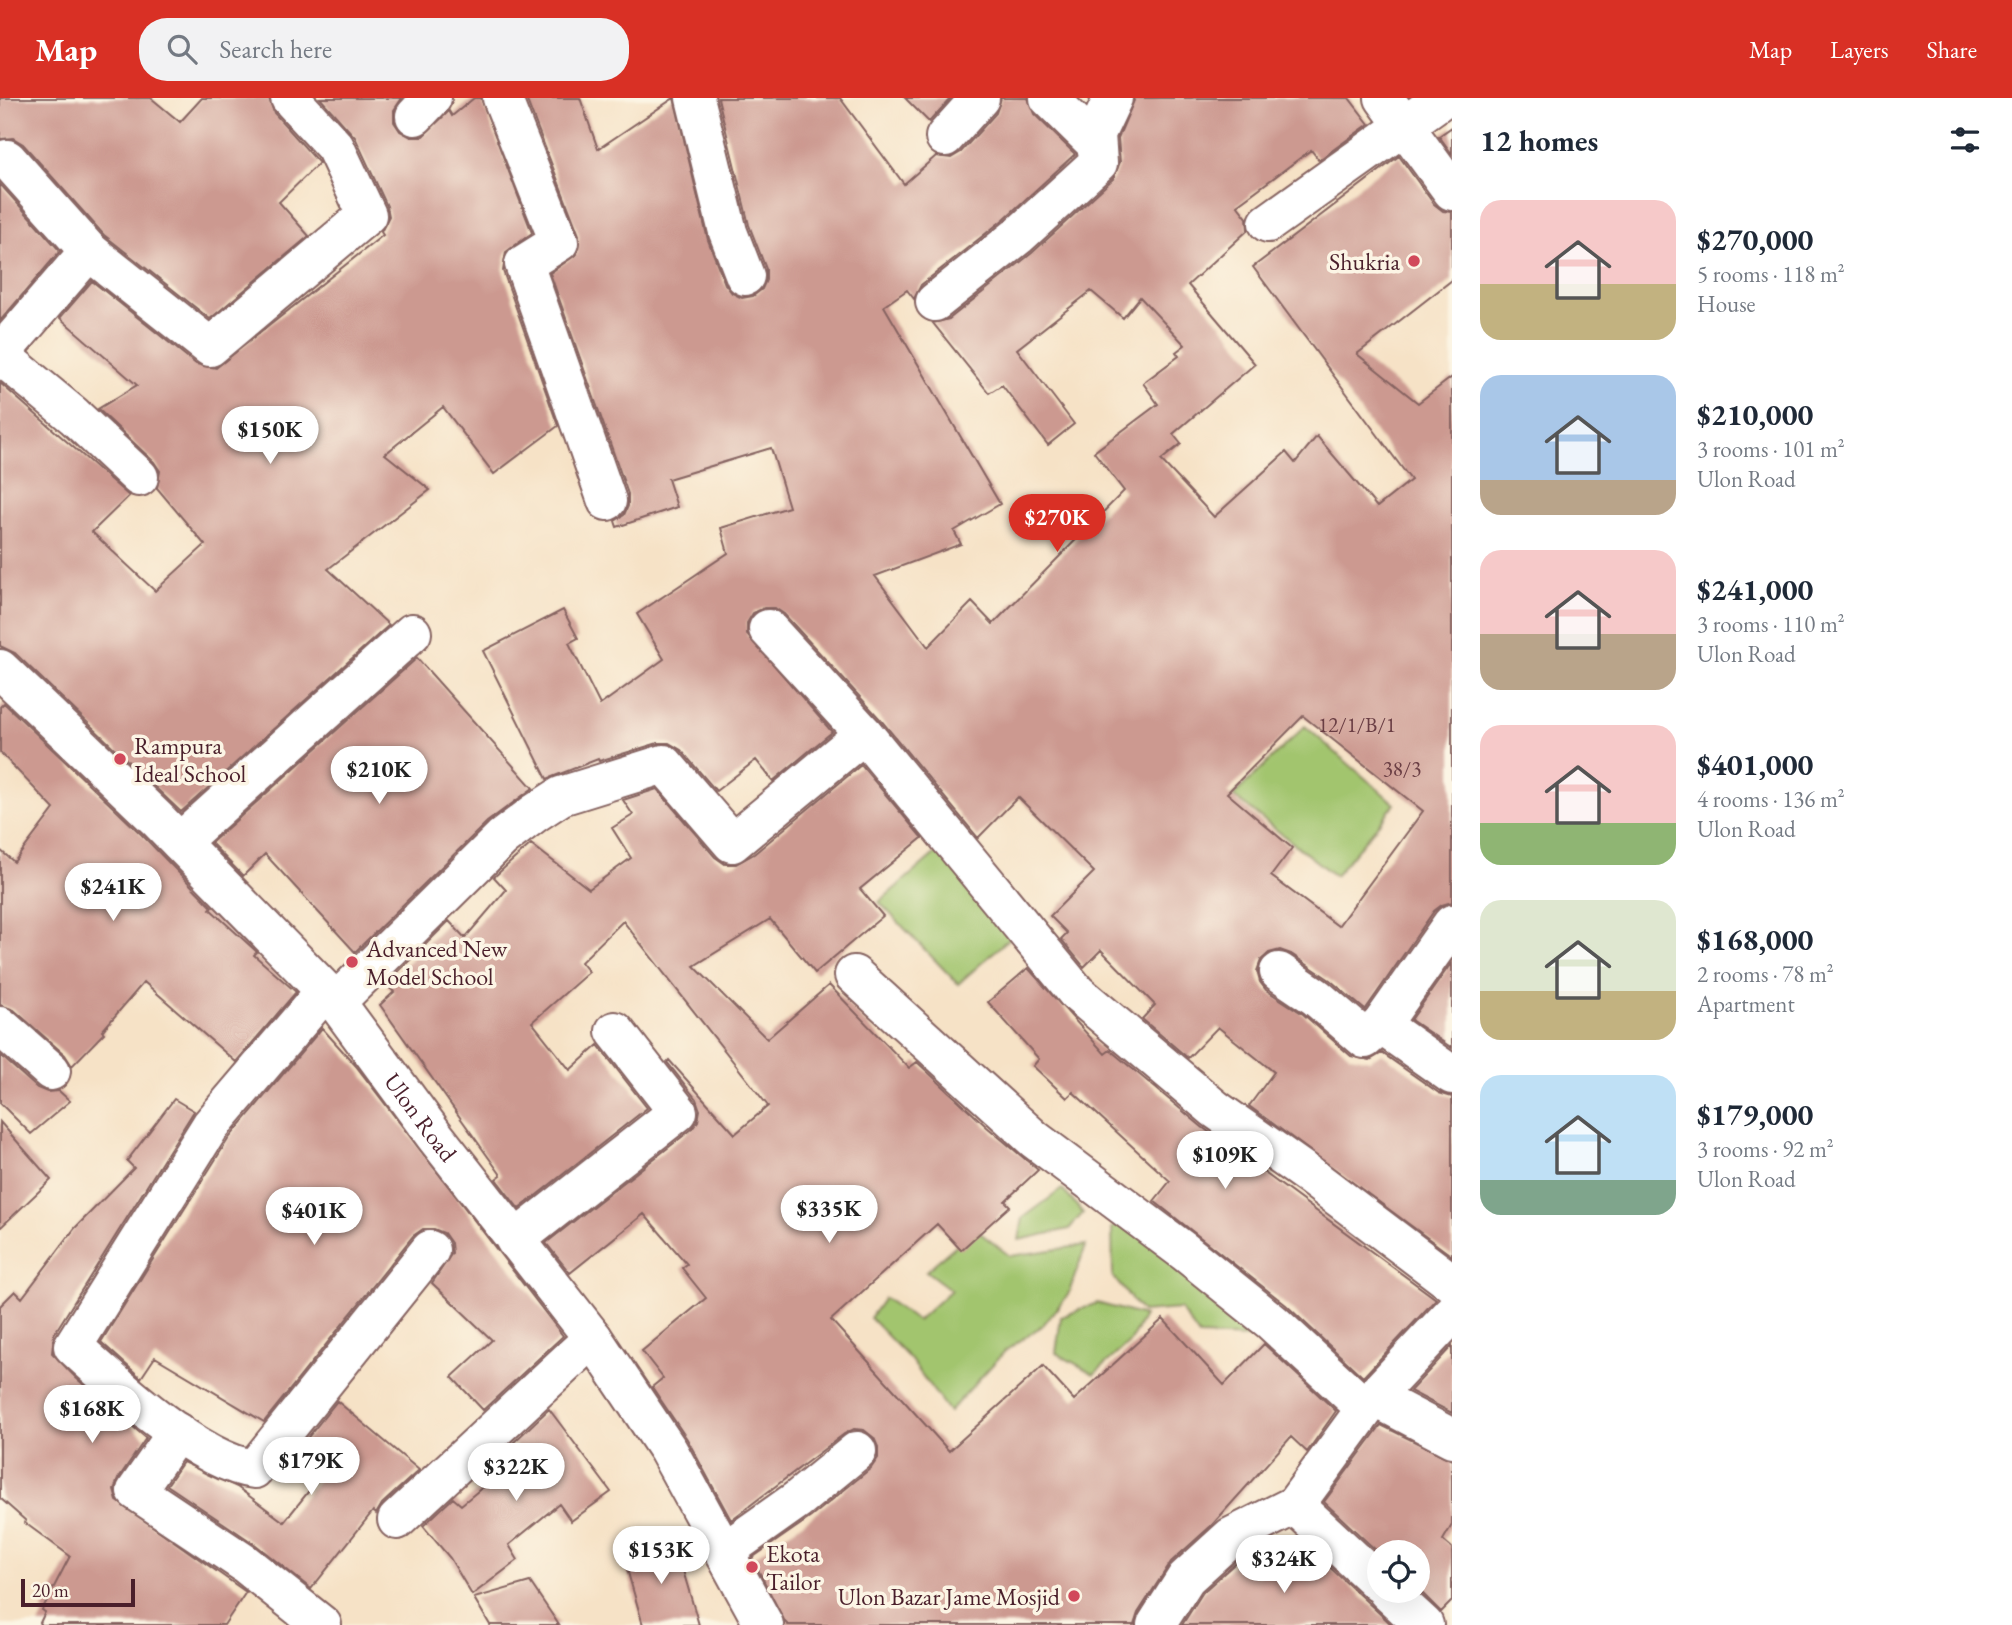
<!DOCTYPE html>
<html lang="en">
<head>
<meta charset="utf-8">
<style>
  :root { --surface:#fff; --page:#f2f2f3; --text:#1f2937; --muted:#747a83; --accent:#d93025 }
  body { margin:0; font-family:"EB Garamond",serif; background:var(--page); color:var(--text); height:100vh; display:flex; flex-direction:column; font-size:26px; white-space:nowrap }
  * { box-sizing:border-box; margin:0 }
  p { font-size:23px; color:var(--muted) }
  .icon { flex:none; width:38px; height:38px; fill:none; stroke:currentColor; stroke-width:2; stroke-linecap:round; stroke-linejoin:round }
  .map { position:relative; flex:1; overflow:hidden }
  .sheet { display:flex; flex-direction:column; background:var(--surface); width:560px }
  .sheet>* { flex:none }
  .controls { position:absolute; left:1367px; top:1442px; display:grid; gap:14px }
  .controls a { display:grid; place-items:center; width:63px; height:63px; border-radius:50%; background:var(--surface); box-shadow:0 7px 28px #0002; font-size:35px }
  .scale { position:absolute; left:21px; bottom:18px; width:114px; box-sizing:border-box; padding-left:7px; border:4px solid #4a1f2b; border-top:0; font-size:19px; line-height:24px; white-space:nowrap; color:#4a1f2b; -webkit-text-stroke:5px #fcf5e5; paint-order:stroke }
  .price { position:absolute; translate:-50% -60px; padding:0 16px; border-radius:24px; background:#fff; color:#222; font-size:23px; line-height:46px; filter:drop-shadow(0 2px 4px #0008) }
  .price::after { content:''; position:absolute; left:50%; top:42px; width:21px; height:16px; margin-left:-10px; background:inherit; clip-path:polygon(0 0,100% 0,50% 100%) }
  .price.selected { background:var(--accent); color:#fff }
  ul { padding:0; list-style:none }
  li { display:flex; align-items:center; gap:21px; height:175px; padding:0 28px }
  li span { display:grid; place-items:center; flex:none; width:196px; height:140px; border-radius:21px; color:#555 }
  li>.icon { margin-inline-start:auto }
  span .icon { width:84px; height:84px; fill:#fffc; stroke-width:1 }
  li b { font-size:30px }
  h2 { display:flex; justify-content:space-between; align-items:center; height:84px; padding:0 28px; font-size:30px }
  header { display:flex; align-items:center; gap:42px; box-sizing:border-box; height:98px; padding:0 35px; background:var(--accent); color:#fff }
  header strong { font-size:33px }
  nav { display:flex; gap:38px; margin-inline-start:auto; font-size:24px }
  .search { width:490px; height:63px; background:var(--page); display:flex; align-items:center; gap:18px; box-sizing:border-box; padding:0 24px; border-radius:28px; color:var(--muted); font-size:26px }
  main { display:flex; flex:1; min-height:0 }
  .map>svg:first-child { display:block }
  .green { fill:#a2c56e; stroke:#76724c; stroke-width:2 }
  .building { fill:#cc9990; fill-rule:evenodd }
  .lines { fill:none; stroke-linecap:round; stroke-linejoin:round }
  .minor-casing { stroke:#866361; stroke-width:42 }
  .minor { stroke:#fff; stroke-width:38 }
  .poi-dot { fill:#d1495b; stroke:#fcf5e5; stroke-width:2.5 }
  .labels { text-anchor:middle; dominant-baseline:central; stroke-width:7; stroke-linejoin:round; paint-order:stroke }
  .number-label { font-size:21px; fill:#6a3e44 }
  .poi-label { font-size:24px; fill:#4a1f2b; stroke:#fcf5e5; text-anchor:start }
  .street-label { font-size:24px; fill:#4a1f2b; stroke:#fcf5e5 }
</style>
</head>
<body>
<header>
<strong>Map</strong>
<div class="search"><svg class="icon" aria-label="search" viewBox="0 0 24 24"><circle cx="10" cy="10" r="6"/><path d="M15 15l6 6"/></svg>Search here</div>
<nav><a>Map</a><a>Layers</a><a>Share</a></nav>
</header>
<main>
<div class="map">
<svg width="1452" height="1527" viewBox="0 0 1452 1527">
  <rect width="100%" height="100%" fill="#fcf5e5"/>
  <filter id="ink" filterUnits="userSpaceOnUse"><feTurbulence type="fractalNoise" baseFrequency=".0143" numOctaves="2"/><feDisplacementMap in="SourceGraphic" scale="14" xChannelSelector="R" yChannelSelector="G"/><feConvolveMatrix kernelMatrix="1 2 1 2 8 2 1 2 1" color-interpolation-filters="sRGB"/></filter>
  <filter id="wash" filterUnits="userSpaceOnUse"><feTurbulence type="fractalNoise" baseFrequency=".00686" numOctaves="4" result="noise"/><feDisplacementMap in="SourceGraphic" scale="28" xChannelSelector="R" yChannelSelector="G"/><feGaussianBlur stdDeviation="1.57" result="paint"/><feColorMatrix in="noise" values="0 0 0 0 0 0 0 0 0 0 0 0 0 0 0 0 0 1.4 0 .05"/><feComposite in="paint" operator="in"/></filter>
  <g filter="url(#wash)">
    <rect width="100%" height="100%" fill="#f6e2c6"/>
    <path class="green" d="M 1305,628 L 1395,706 L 1335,778 L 1233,698 Z
      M 938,753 L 1013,837 L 958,886 L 879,804 Z
      M 1062,1091 L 1083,1115 L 1069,1131 L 1019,1142 L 1023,1120 Z
      M 1124,1123 L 1264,1229 L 1250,1240 L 1199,1238 L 1180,1211 L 1142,1214 L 1113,1179 L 1112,1130 Z
      M 975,1131 L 1010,1158 L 1086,1147 L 1068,1197 L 1043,1227 L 1005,1253 L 949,1314 L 910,1261 L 870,1220 L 884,1200 L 917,1223 L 951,1192 L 926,1173 Z
      M 1097,1205 L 1144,1218 L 1130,1244 L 1094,1276 L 1056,1255 L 1061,1219 Z"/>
    <g id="blocks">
      <path class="building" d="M 0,0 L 151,0 L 180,24 L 202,0 L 269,0 L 274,15 L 319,65 L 279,104 L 309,138 L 210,221 L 104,137 L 23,46 L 13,40 L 0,41 Z
        M 320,0 L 402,0 L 394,12 L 394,24 L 400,33 L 411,39 L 422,39 L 449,13 L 452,18 L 474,0 L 481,0 L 532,135 L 506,154 L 503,173 L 558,328 L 494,376 L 443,309 L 385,356 L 430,392 L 328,471 L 389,527 L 181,714 L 15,555 L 0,548 L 0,285 L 129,398 L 92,434 L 155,493 L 205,447 L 157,390 L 160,373 L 154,364 L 98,311 L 137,287 L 60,220 L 92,183 L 196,266 L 216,270 L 383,137 L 381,134 L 389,118 L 387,108 L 355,39 Z
        M 526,0 L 580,0 L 598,51 L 674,0 L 708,142 L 725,186 L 732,195 L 742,200 L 753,198 L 762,191 L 766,182 L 766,171 L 749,127 L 718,0 L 840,0 L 904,86 L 936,58 L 951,60 L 961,54 L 996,15 L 1001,0 L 1028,0 L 1034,16 L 1075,56 L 1004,121 L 921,187 L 914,201 L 907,192 L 884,208 L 1000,406 L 954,433 L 961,446 L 875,478 L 928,549 L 972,504 L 993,526 L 1124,393 L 1094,354 L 1158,306 L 1143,285 L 1179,258 L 1176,254 L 1185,247 L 1140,199 L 1123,220 L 1091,193 L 1017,251 L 1074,326 L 1048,347 L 1002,287 L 989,295 L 933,225 L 949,221 L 1032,155 L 1113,81 L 1120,64 L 1118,40 L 1135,0 L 1349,0 L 1369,26 L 1319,62 L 1311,52 L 1237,107 L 1247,120 L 1248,132 L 1188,187 L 1255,266 L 1173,336 L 1181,346 L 1161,362 L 1214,419 L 1286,354 L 1295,365 L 1317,338 L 1377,409 L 1411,382 L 1253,169 L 1399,58 L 1434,106 L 1443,113 L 1452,114 L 1452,182 L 1357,256 L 1418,305 L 1452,279 L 1452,804 L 1442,807 L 1434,813 L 1365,912 L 1330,882 L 1291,856 L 1280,852 L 1269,855 L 1261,862 L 1257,873 L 1260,884 L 1266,892 L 1303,916 L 1351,958 L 1370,962 L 1382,955 L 1439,995 L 1452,999 L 1452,1158 L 1249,1008 L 1274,974 L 1218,929 L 1188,960 L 1142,921 L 1155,907 L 1101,852 L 1084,869 L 1061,841 L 1067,835 L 1050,818 L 1094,774 L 1018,699 L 978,740 L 880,621 L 784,516 L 775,510 L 764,510 L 753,515 L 747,525 L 747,536 L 832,634 L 773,683 L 756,662 L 716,693 L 681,652 L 669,645 L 658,645 L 599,663 L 598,661 L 547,681 L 483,553 L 563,512 L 578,540 L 569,545 L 600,607 L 664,561 L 637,516 L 728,455 L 721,430 L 789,409 L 771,350 L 668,381 L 677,409 L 617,429 L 615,423 L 624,417 L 628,408 L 628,396 L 550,175 L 577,156 L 579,137 ZM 1303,618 L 1423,713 L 1338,828 L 1271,778 L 1292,750 L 1227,695 Z
        M 905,0 L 951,0 L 929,24 Z
        M 1452,29 L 1452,56 L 1439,38 Z
        M 0,86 L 60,153 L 0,223 Z
        M 417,560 L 533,690 L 487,724 L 355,854 L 265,756 L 243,778 L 211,745 Z
        M 4,605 L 142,737 L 212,809 L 210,811 L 257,854 L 254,857 L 296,894 L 236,964 L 144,884 L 102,933 L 104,935 L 72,968 L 65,957 L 14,912 L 0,907 L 0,752 L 14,764 L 54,711 L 0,654 L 0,609 Z
        M 861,667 L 922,740 L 860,791 L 883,818 L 815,875 L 770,821 L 694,868 L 767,941 L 829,887 L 909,970 L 917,964 L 987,1029 L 1038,1072 L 1005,1103 L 1010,1108 L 961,1152 L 937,1126 L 831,1222 L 949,1353 L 1043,1268 L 1074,1302 L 1163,1221 L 1224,1287 L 1264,1246 L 1336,1313 L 1307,1354 L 1291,1339 L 1212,1427 L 1171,1464 L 1138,1515 L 1134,1527 L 788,1527 L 785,1524 L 752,1460 L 811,1419 L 871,1370 L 878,1360 L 878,1349 L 874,1340 L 864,1332 L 854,1331 L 844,1336 L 731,1422 L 687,1341 L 652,1289 L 663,1280 L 642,1253 L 706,1200 L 682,1170 L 687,1166 L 644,1116 L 570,1175 L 546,1145 L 692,1031 L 698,1023 L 700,1012 L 696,1001 L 667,964 L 669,962 L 735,1036 L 768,1008 L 623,823 L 581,864 L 589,874 L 532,924 L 570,972 L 598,947 L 647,1010 L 519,1111 L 496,1081 L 501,1077 L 380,907 L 394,894 L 386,886 L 449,823 L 465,840 L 506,792 L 494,779 L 531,746 L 589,791 L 631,760 L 612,730 L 633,717 L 623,702 L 657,691 L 715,759 L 725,766 L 736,766 L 754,756 Z
        M 1452,864 L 1452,950 L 1411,922 Z
        M 1028,870 L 1105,956 L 1110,952 L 1202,1029 L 1436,1201 L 1363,1279 L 1286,1207 L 1154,1103 L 1170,1083 L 1073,994 L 1067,1000 L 1033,968 L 1039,961 L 988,904 Z
        M 322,930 L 356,968 L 563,1238 L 483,1312 L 452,1279 L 492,1242 L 432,1185 L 452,1155 L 451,1145 L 444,1135 L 434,1131 L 423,1131 L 413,1138 L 264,1324 L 155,1259 L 141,1280 L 101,1244 L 229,1040 Z
        M 0,957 L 37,990 L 47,994 L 59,993 L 70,1003 L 31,1036 L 0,1005 Z
        M 174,1001 L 194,1013 L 54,1236 L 52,1255 L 76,1280 L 146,1340 L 118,1381 L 114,1392 L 117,1403 L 246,1494 L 224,1527 L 39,1527 L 45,1514 L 42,1512 L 70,1458 L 25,1425 L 26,1423 L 0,1400 L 0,1208 L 15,1193 L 22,1200 L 75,1130 L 134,1070 L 127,1063 Z
        M 0,1024 L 51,1082 L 0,1130 Z
        M 1452,1248 L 1452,1315 L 1410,1293 Z
        M 337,1303 L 419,1372 L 382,1406 L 376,1416 L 373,1413 L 311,1491 L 256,1447 L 167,1387 L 183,1364 L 237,1389 L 284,1424 L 325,1373 L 309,1360 L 314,1354 L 302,1347 Z
        M 549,1311 L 611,1394 L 571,1423 L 559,1406 L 509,1447 L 518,1462 L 472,1497 L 450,1460 L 423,1428 L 453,1400 L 461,1407 L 523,1356 L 513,1345 Z
        M 1381,1327 L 1452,1362 L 1452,1427 L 1443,1442 L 1452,1450 L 1452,1503 L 1441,1514 L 1418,1491 L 1418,1454 L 1379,1455 L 1324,1404 Z
        M 1297,1439 L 1392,1527 L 1182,1527 L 1203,1494 L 1241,1460 L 1258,1479 Z
        M 674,1442 L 699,1527 L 643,1527 L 623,1457 Z
        M 530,1484 L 559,1527 L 490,1527 L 474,1500 Z"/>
    </g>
  </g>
  <g filter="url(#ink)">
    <use href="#blocks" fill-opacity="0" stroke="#866361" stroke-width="2"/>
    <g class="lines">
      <defs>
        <g id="minor">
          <path d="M 502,0 L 559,144 L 524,166 L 607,403"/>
          <path d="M 695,0 L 728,134 L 745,178"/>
          <path d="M 1049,0 L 1096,46"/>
          <path d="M 1384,0 L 1452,93"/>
          <path d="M 415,18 L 432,0"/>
          <path d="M 945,39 L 980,0"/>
          <path d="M 7,61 L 89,153"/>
          <path d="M 1268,125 L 1443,0"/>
          <path d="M 935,204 L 1018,138 L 1098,65 L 1096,36 L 1113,0"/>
          <path d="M 0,256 L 89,153 L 210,249 L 367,117 L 335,49 L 290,0"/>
          <path d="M 0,257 L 74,318 L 139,379"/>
          <path d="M 768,531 L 864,636 L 1077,895 L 1215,1011 L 1313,1080 L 1452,1185"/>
          <path id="s1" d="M 0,571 L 157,721 L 336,904 L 434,1037 L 593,1240 L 668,1352 L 764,1527"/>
          <path d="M 180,744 L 412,535"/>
          <path d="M 1279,874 L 1316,899 L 1365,941 L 1381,927 L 1452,977"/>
          <path d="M 854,877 L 1034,1041 L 1185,1154 L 1272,1224 L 1365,1310"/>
          <path d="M 325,893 L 211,1027 L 73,1248 C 114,1286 199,1364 254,1371 L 430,1152"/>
          <path d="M 336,904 L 502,740 L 535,715 L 561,698 L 664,666 L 732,745 L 864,636"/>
          <path d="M 1381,927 L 1452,826"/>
          <path d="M 0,928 L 51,973"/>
          <path d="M 515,1142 L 678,1014 L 615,933"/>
          <path d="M 1374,1299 L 1452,1216"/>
          <path d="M 177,1334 L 136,1393 L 244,1465 L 322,1527"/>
          <path d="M 1295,1407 L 1379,1485"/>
          <path d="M 397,1422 L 593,1240"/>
          <path d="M 725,1453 L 797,1402 L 857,1353"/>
          <path d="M 1387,1493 L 1424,1527"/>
          <path d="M 1156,1527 L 1186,1480 L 1231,1439 L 1295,1407 L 1374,1299 L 1452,1340"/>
        </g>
      </defs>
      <use href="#minor" class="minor-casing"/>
      <use href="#minor" class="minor"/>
    </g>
  </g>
  <g class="poi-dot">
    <circle cx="1414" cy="163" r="7"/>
    <circle cx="120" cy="661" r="7"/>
    <circle cx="352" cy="864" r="7"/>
    <circle cx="752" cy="1469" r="7"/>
    <circle cx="1074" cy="1498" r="7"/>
  </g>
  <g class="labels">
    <g class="number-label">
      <text x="1357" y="626">12/1/B/1</text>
      <text x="1402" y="670">38/3</text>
    </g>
    <g class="poi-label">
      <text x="1400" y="163" text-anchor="end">Shukria</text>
      <text x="134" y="647">Rampura<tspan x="134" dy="28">Ideal School</tspan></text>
      <text x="366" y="850">Advanced New<tspan x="366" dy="28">Model School</tspan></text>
      <text x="766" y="1455">Ekota<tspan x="766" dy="28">Tailor</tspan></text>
      <text x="1060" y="1498" text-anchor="end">Ulon Bazar Jame Mosjid</text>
    </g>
    <g class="street-label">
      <text stroke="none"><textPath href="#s1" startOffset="616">Ulon Road</textPath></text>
    </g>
  </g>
</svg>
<div class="controls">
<a><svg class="icon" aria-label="locate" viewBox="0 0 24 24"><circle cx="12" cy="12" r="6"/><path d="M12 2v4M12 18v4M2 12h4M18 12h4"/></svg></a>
</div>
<div class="scale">20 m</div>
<b class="price" style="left:270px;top:368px">$150K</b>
<b class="price selected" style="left:1057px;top:456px">$270K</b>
<b class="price" style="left:379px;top:708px">$210K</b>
<b class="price" style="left:113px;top:825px">$241K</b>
<b class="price" style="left:1225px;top:1093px">$109K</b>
<b class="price" style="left:829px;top:1147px">$335K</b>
<b class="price" style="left:314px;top:1149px">$401K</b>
<b class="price" style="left:92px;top:1347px">$168K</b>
<b class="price" style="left:311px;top:1399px">$179K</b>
<b class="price" style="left:516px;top:1405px">$322K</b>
<b class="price" style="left:661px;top:1488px">$153K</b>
<b class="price" style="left:1284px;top:1497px">$324K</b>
</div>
<section class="sheet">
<h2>12 homes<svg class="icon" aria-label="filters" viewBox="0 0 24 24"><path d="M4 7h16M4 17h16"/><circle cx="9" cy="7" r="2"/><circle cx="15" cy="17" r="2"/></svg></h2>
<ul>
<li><span style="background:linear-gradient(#f6c9c9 60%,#c2b280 0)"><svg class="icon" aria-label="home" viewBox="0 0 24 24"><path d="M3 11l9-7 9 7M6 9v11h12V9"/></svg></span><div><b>$270,000</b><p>5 rooms · 118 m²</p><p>House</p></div></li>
<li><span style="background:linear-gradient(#a9c7e8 75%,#b9a48a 0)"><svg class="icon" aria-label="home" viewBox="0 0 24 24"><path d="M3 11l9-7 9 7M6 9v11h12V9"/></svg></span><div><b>$210,000</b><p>3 rooms · 101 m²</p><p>Ulon Road</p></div></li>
<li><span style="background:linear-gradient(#f6c9c9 60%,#b9a48a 0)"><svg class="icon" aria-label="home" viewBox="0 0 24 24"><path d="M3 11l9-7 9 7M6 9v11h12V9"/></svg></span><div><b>$241,000</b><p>3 rooms · 110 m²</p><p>Ulon Road</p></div></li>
<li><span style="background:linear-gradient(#f6c9c9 70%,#8fb573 0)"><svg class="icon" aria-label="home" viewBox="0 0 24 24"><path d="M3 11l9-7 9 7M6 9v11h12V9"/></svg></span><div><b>$401,000</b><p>4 rooms · 136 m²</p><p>Ulon Road</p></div></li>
<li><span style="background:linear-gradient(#dfe7d0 65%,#c2b280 0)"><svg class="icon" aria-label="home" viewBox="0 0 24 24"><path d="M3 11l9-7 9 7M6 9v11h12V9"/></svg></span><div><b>$168,000</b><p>2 rooms · 78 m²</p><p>Apartment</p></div></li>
<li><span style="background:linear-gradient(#bfe0f5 75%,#7fa58c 0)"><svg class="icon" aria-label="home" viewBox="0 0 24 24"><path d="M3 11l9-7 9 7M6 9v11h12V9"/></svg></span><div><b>$179,000</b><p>3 rooms · 92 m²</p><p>Ulon Road</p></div></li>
</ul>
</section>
</main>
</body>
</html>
